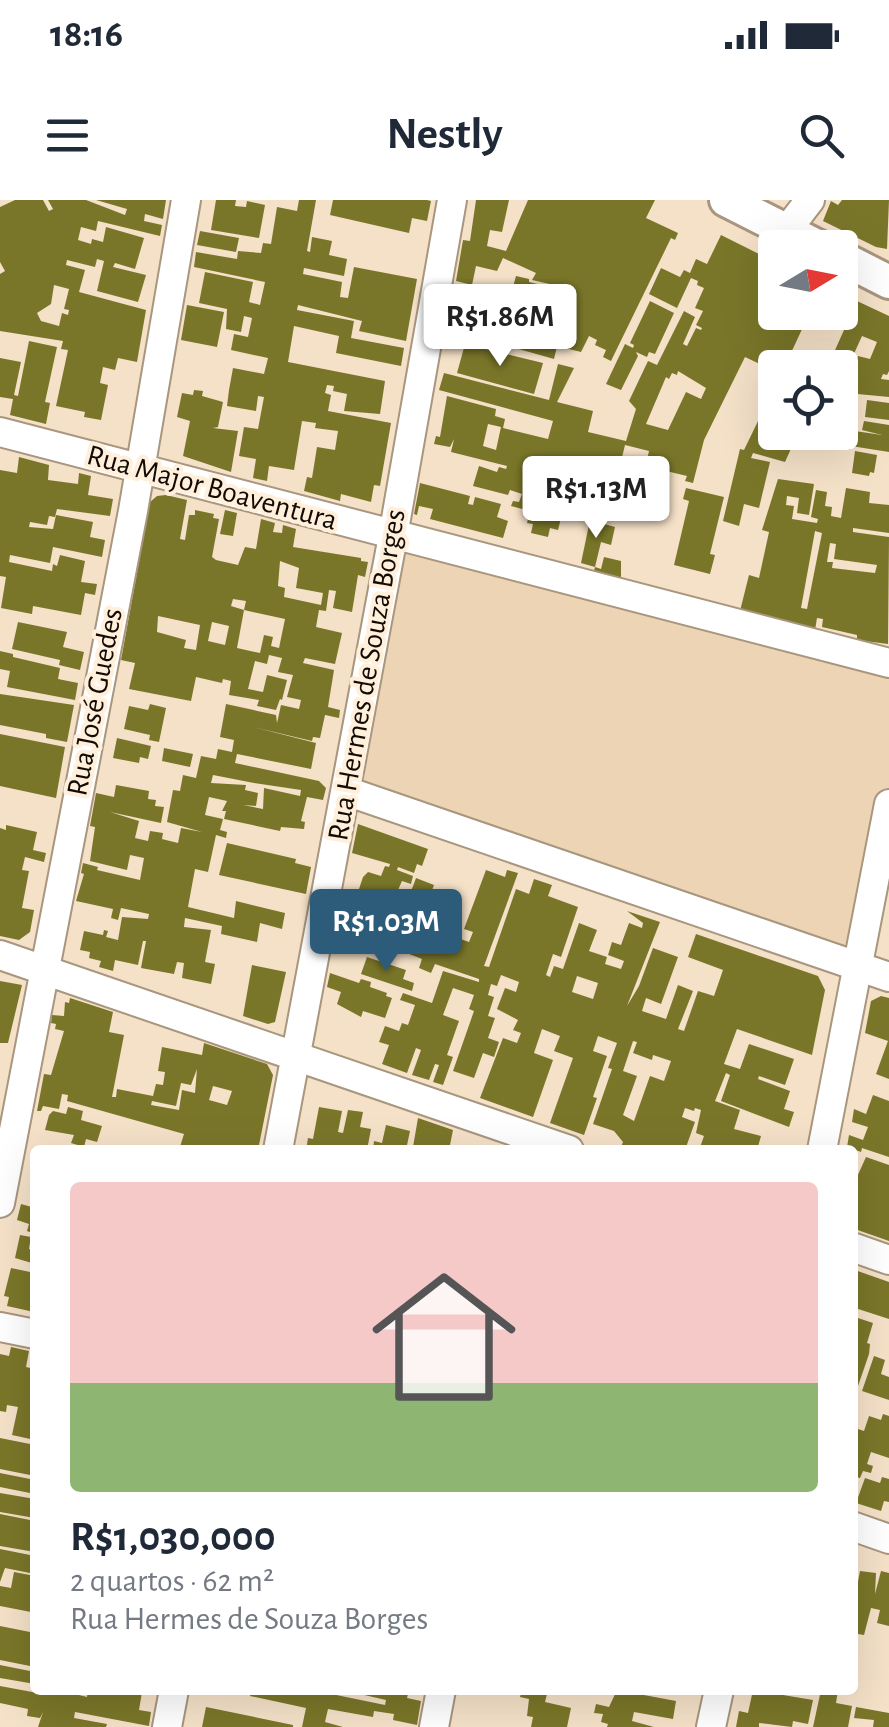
<!DOCTYPE html>
<html lang="pt">
<head>
<meta charset="utf-8">
<style>
  :root { --surface:#fff; --page:#f2f2f3; --text:#1f2937; --muted:#747a83; --accent:#2d5c7b }
  body { margin:0; font-family:"Alegreya Sans",sans-serif; background:var(--page); color:var(--text); height:100vh; display:flex; flex-direction:column; font-size:38px; white-space:nowrap }
  * { box-sizing:border-box; margin:0 }
  p { font-size:32px; color:var(--muted) }
  .icon { flex:none; width:55px; height:55px; fill:none; stroke:currentColor; stroke-width:2; stroke-linecap:round; stroke-linejoin:round }
  .map { position:relative; flex:1; overflow:hidden }
  .panel { position:absolute; left:30px; top:945px; width:828px; height:550px; display:flex; flex-direction:column; background:var(--surface); border-radius:10px; box-shadow:0 10px 40px #0002 }
  .panel>* { flex:none }
  .needle { width:65px; rotate:80deg }
  .controls { position:absolute; left:758px; top:30px; display:grid; gap:20px }
  .controls a { display:grid; place-items:center; width:100px; height:100px; border-radius:10px; background:var(--surface); box-shadow:0 10px 40px #0002; font-size:50px }
  .price { position:absolute; translate:-50% -85px; padding:0 22px; border-radius:10px; background:#fff; color:#222; font-size:32px; line-height:65px; filter:drop-shadow(0 2px 5px #0008) }
  .price::after { content:''; position:absolute; left:50%; top:60px; width:30px; height:22px; margin-left:-15px; background:inherit; clip-path:polygon(0 0,100% 0,50% 100%) }
  .price.selected { background:var(--accent); color:#fff }
  ul { padding:0; list-style:none }
  li { display:grid; align-content:center; gap:20px; height:530px; padding:0 40px }
  li span { display:grid; place-items:center; height:310px; border-radius:10px; color:#555 }
  li>.icon { margin-inline-start:auto }
  span .icon { width:180px; height:180px; fill:#fffc; stroke-width:1 }
  li b { font-size:42px }
  .status { display:flex; justify-content:space-between; align-items:center; height:70px; padding:0 50px; background:var(--surface); direction:ltr }
  .status svg { height:28px; fill:currentColor }
  header { display:flex; justify-content:space-between; align-items:center; height:130px; padding:0 40px; background:var(--surface); font-size:45px; font-weight:600 }
  .map>svg:first-child { display:block }
  .built { fill:#edd4b5 }
  .building { fill:#7a7629; fill-rule:evenodd }
  .lines { fill:none; stroke-linecap:round; stroke-linejoin:round }
  .minor-casing { stroke:#a8967e; stroke-width:32 }
  .tertiary-casing { stroke:#a8967e; stroke-width:38 }
  .minor { stroke:#fff; stroke-width:28 }
  .tertiary { stroke:#fff; stroke-width:32 }
  .labels { text-anchor:middle; dominant-baseline:central; stroke-width:8; stroke-linejoin:round; paint-order:stroke }
  .street-label { font-size:30px; fill:#120b04; stroke:#ffefdb }
</style>
</head>
<body>
<div class="status"><b>18:16</b><svg viewBox="0 0 49 12"><path d="M0 12V9h3v3zM5 12V6h3v6zM10 12V3h3v9zM15 12V0h3v12zM26 1h20v11H26zM47 4h2v5h-2z"/></svg></div>
<header><svg class="icon" aria-label="menu" viewBox="0 0 24 24"><path d="M4 6h16M4 12h16M4 18h16"/></svg>Nestly<svg class="icon" aria-label="search" viewBox="0 0 24 24"><circle cx="10" cy="10" r="6"/><path d="M15 15l6 6"/></svg></header>
<div class="map">
<svg width="889" height="1527" viewBox="0 0 889 1527">
  <rect width="100%" height="100%" fill="#f5e1c8"/>
  <path class="built" d="M 393,336 L 889,464 L 889,604 L 857,766 L 346,591 Z"/>
  <path class="building" d="M 15,0 L 43,0 L 49,11 L 53,9 L 48,0 L 86,0 L 125,15 L 127,9 L 96,0 L 166,0 L 163,19 L 145,14 L 144,21 L 162,25 L 160,36 L 98,21 L 96,31 L 81,27 L 78,40 L 91,44 L 92,39 L 103,42 L 106,27 L 144,38 L 135,69 L 115,63 L 113,67 L 146,75 L 138,102 L 97,91 L 104,61 L 97,59 L 95,67 L 67,60 L 66,65 L 85,70 L 79,92 L 146,110 L 137,162 L 118,158 L 115,170 L 103,167 L 100,183 L 108,185 L 101,220 L 84,217 L 85,212 L 56,206 L 68,150 L 61,149 L 63,141 L 0,131 L 0,74 L 5,71 L 0,62 L 0,7 ZM 54,85 L 69,89 L 64,109 L 69,110 L 68,115 L 62,113 L 59,126 L 41,121 L 37,113 L 51,104 Z
    M 216,0 L 236,0 L 235,6 L 246,7 L 247,1 L 265,5 L 259,38 L 211,30 Z
    M 299,0 L 316,0 L 307,51 L 310,52 L 312,37 L 332,41 L 329,55 L 347,59 L 344,76 L 304,68 L 303,74 L 342,82 L 340,97 L 348,98 L 354,67 L 417,79 L 406,141 L 359,131 L 362,121 L 298,105 L 297,110 L 354,121 L 351,138 L 404,148 L 401,166 L 336,153 L 339,136 L 294,126 L 288,162 L 385,181 L 380,214 L 344,211 L 347,194 L 333,191 L 334,186 L 327,185 L 325,193 L 331,195 L 328,211 L 391,223 L 380,286 L 374,285 L 371,302 L 341,294 L 340,301 L 304,291 L 307,277 L 312,278 L 317,247 L 335,250 L 338,231 L 315,228 L 316,223 L 302,221 L 294,270 L 269,266 L 267,281 L 253,278 L 256,259 L 239,256 L 244,227 L 258,229 L 264,197 L 258,196 L 256,211 L 227,206 L 229,190 L 233,168 L 264,174 L 268,158 L 231,150 L 234,134 L 248,137 L 252,118 L 244,116 L 241,132 L 226,129 L 227,109 L 199,103 L 205,72 L 253,82 L 249,102 L 260,105 L 265,82 L 194,67 L 196,52 L 237,59 L 238,51 L 261,53 L 263,43 L 271,44 L 277,7 L 297,11 Z
    M 333,0 L 427,0 L 431,1 L 427,21 L 412,18 L 409,33 L 330,15 Z
    M 476,0 L 509,0 L 502,32 L 490,30 L 487,46 L 506,51 L 528,0 L 655,0 L 646,18 L 678,33 L 675,40 L 671,38 L 611,161 L 603,157 L 606,150 L 595,145 L 597,140 L 589,136 L 581,152 L 565,148 L 570,129 L 545,121 L 544,124 L 534,121 L 539,101 L 511,94 L 516,76 L 529,79 L 529,82 L 575,93 L 576,90 L 532,80 L 536,73 L 503,58 L 497,71 L 476,66 L 472,85 L 456,81 L 463,40 L 470,41 Z
    M 842,0 L 889,0 L 887,49 L 876,47 L 823,21 L 831,1 L 838,5 Z
    M 200,31 L 239,38 L 236,52 L 197,45 Z
    M 721,35 L 775,62 L 775,112 L 810,112 L 784,168 L 775,168 L 775,183 L 759,176 L 764,166 L 745,157 L 704,240 L 693,283 L 685,281 L 687,276 L 658,269 L 655,281 L 643,278 L 649,251 L 625,245 L 617,278 L 579,269 L 582,259 L 576,258 L 558,330 L 550,328 L 548,337 L 531,333 L 533,324 L 527,323 L 530,311 L 511,306 L 513,301 L 519,302 L 522,294 L 510,290 L 508,295 L 473,286 L 479,266 L 497,272 L 499,267 L 506,269 L 507,266 L 451,252 L 454,239 L 450,247 L 434,244 L 436,236 L 440,237 L 447,196 L 496,209 L 495,216 L 505,219 L 503,228 L 548,239 L 553,221 L 439,190 L 444,173 L 549,200 L 558,164 L 574,168 L 557,202 L 593,211 L 588,232 L 626,241 L 636,209 L 629,201 L 648,161 L 657,165 L 684,111 L 695,117 L 683,144 L 687,146 L 696,128 L 701,130 L 702,128 L 696,125 L 703,111 L 695,108 L 704,88 L 697,85 L 698,81 L 691,78 L 677,108 L 649,94 L 661,68 L 680,77 L 684,70 L 690,73 L 696,59 L 707,64 ZM 678,171 L 706,188 L 701,199 L 686,192 L 668,230 L 646,224 L 666,177 L 669,179 L 672,173 L 677,175 ZM 488,224 L 501,227 L 496,250 L 483,246 Z
    M 650,101 L 674,113 L 655,154 L 649,152 L 647,157 L 636,152 L 638,156 L 621,190 L 606,184 L 625,144 L 633,148 L 634,145 L 630,143 Z
    M 857,101 L 889,116 L 889,171 L 887,175 L 883,174 L 881,179 L 889,180 L 889,197 L 847,193 L 848,186 L 840,185 L 840,168 L 827,168 ZM 862,136 L 877,142 L 870,159 L 858,156 L 853,169 L 848,167 Z
    M 187,105 L 224,112 L 217,147 L 181,140 Z
    M 486,112 L 561,130 L 554,159 L 480,138 Z
    M 29,141 L 57,147 L 45,202 L 50,203 L 46,224 L 10,215 L 13,199 L 0,197 L 0,158 L 21,162 L 14,195 L 18,196 Z
    M 465,144 L 543,163 L 534,194 L 457,173 Z
    M 775,186 L 775,222 L 771,231 L 778,234 L 832,232 L 831,239 L 839,240 L 841,229 L 882,235 L 862,230 L 864,221 L 889,225 L 889,252 L 851,246 L 850,250 L 794,242 L 785,262 L 753,253 L 751,258 L 770,262 L 759,308 L 744,304 L 739,326 L 723,321 L 740,249 L 744,250 Z
    M 194,190 L 203,191 L 202,196 L 223,202 L 218,227 L 213,228 L 238,231 L 231,272 L 183,256 L 190,221 L 177,217 L 182,193 L 193,195 Z
    M 867,200 L 889,203 L 889,220 L 865,217 Z
    M 855,251 L 877,255 L 874,273 L 870,272 L 869,276 L 852,273 Z
    M 19,257 L 49,265 L 48,280 L 78,284 L 79,273 L 91,276 L 88,295 L 113,299 L 110,316 L 57,309 L 55,317 L 49,316 L 47,325 L 30,322 L 29,327 L 53,329 L 56,315 L 93,322 L 90,337 L 105,340 L 102,357 L 53,347 L 50,363 L 10,355 L 9,362 L 52,371 L 53,364 L 57,366 L 60,355 L 85,361 L 81,382 L 97,384 L 95,395 L 85,393 L 81,415 L 33,406 L 32,414 L 1,408 L 6,377 L 0,376 L 0,270 L 17,273 Z
    M 778,279 L 814,284 L 809,315 L 797,313 L 799,298 L 787,296 L 786,305 L 794,306 L 792,319 L 817,323 L 818,319 L 811,317 L 816,290 L 827,292 L 825,306 L 832,307 L 831,316 L 841,318 L 846,288 L 870,292 L 869,303 L 889,305 L 889,333 L 853,328 L 853,332 L 889,337 L 888,444 L 857,440 L 857,435 L 822,427 L 823,419 L 817,418 L 815,430 L 740,411 L 749,375 L 759,378 L 769,332 L 762,330 ZM 815,331 L 822,333 L 807,409 L 801,408 ZM 830,343 L 836,344 L 834,359 L 877,365 L 875,373 L 832,368 L 833,362 L 827,362 Z
    M 420,283 L 470,296 L 468,304 L 473,305 L 475,297 L 501,304 L 497,317 L 508,321 L 503,338 L 430,319 L 433,309 L 419,306 L 417,315 L 414,314 Z
    M 686,288 L 724,297 L 710,354 L 715,355 L 710,374 L 674,365 L 689,301 L 683,299 Z
    M 166,295 L 187,300 L 180,339 L 185,340 L 189,315 L 195,315 L 195,310 L 214,314 L 213,318 L 219,319 L 212,357 L 216,360 L 238,365 L 245,347 L 256,349 L 261,319 L 275,323 L 273,332 L 282,333 L 283,325 L 296,329 L 293,347 L 361,358 L 361,361 L 368,362 L 365,377 L 358,375 L 352,412 L 333,408 L 336,391 L 329,390 L 326,411 L 319,410 L 316,427 L 342,433 L 335,464 L 305,458 L 303,463 L 334,470 L 328,507 L 340,510 L 339,518 L 325,515 L 320,538 L 313,537 L 312,541 L 253,527 L 316,543 L 311,569 L 237,554 L 235,563 L 319,581 L 326,588 L 323,600 L 307,597 L 301,621 L 305,622 L 304,629 L 281,627 L 280,631 L 224,619 L 226,611 L 222,611 L 227,601 L 209,597 L 205,615 L 223,619 L 220,630 L 227,632 L 226,638 L 216,635 L 208,672 L 195,669 L 188,707 L 234,718 L 236,701 L 285,713 L 282,729 L 260,723 L 257,742 L 221,734 L 222,726 L 185,718 L 184,727 L 211,730 L 205,762 L 215,764 L 211,784 L 182,778 L 184,763 L 177,762 L 174,774 L 141,768 L 146,741 L 143,741 L 138,765 L 115,760 L 113,771 L 99,767 L 101,761 L 89,758 L 90,752 L 80,750 L 84,731 L 103,735 L 104,730 L 108,731 L 106,737 L 118,740 L 122,717 L 148,719 L 149,714 L 121,708 L 118,720 L 111,718 L 113,709 L 76,701 L 84,674 L 81,673 L 83,663 L 98,667 L 97,670 L 140,680 L 144,658 L 130,655 L 127,670 L 90,661 L 95,627 L 90,626 L 96,593 L 114,597 L 116,585 L 149,591 L 148,599 L 156,600 L 155,606 L 164,607 L 161,623 L 110,612 L 139,621 L 135,638 L 148,641 L 150,631 L 163,633 L 162,639 L 178,643 L 181,628 L 202,632 L 167,622 L 173,590 L 180,591 L 183,575 L 196,578 L 201,556 L 216,559 L 218,549 L 232,552 L 234,540 L 220,537 L 226,504 L 276,515 L 277,523 L 281,505 L 299,509 L 301,500 L 287,497 L 293,475 L 278,472 L 282,458 L 269,455 L 267,464 L 255,461 L 248,489 L 263,492 L 267,475 L 287,480 L 282,500 L 280,499 L 276,510 L 257,506 L 259,500 L 229,495 L 231,481 L 223,479 L 222,483 L 196,477 L 191,501 L 129,489 L 135,463 L 121,460 L 150,302 L 157,296 ZM 280,361 L 299,368 L 296,388 L 323,393 L 321,405 L 284,397 L 285,388 L 278,386 ZM 233,399 L 246,401 L 244,410 L 285,419 L 279,448 L 271,446 L 273,437 L 264,435 L 260,453 L 237,448 L 244,410 L 231,406 ZM 158,416 L 200,425 L 196,450 L 184,448 L 186,440 L 157,432 ZM 212,422 L 229,426 L 225,445 L 208,441 ZM 213,575 L 254,583 L 301,590 L 300,596 L 264,588 L 263,609 L 243,605 L 256,606 L 258,593 L 245,590 L 246,585 L 211,583 Z
    M 225,310 L 237,313 L 233,336 L 220,334 Z
    M 590,320 L 615,327 L 611,345 L 601,342 L 595,367 L 581,363 Z
    M 604,357 L 621,361 L 621,381 L 593,375 L 595,367 L 601,369 Z
    M 18,422 L 67,432 L 63,447 L 84,452 L 80,470 L 59,465 L 60,460 L 12,449 Z
    M 0,451 L 13,454 L 13,457 L 60,468 L 58,479 L 78,483 L 75,500 L 7,487 L 10,471 L 0,469 Z
    M 0,494 L 74,505 L 67,542 L 46,538 L 46,534 L 0,525 Z
    M 150,504 L 166,508 L 159,542 L 149,540 L 150,535 L 124,529 L 129,506 L 148,510 Z
    M 0,534 L 65,547 L 56,598 L 0,586 Z
    M 117,538 L 151,546 L 148,559 L 140,557 L 139,563 L 113,558 Z
    M 164,548 L 193,554 L 190,567 L 162,561 Z
    M 358,624 L 428,649 L 422,666 L 417,664 L 414,673 L 398,667 L 397,670 L 413,676 L 411,684 L 402,681 L 398,690 L 406,693 L 399,712 L 403,713 L 416,678 L 434,685 L 423,715 L 446,723 L 448,717 L 460,722 L 455,737 L 469,742 L 473,732 L 464,729 L 486,670 L 505,677 L 507,670 L 518,673 L 484,766 L 489,767 L 516,689 L 529,694 L 534,679 L 552,685 L 548,696 L 578,707 L 561,757 L 553,754 L 546,775 L 550,777 L 554,766 L 563,769 L 579,723 L 597,730 L 589,751 L 607,757 L 605,764 L 621,769 L 624,761 L 608,755 L 612,742 L 621,745 L 629,723 L 642,728 L 643,723 L 627,711 L 660,722 L 627,806 L 639,786 L 653,748 L 678,757 L 661,804 L 646,798 L 642,811 L 666,819 L 678,785 L 693,791 L 678,829 L 684,831 L 698,791 L 714,796 L 723,770 L 688,757 L 696,734 L 818,776 L 825,790 L 812,855 L 737,829 L 724,864 L 740,869 L 749,844 L 794,859 L 785,885 L 759,876 L 758,879 L 790,891 L 784,909 L 794,912 L 789,927 L 721,901 L 730,875 L 726,873 L 715,901 L 740,910 L 734,929 L 761,936 L 757,950 L 699,950 L 704,936 L 696,933 L 701,910 L 695,908 L 694,911 L 685,908 L 682,917 L 695,922 L 685,950 L 621,947 L 623,942 L 614,931 L 593,924 L 612,869 L 608,868 L 617,843 L 598,836 L 593,851 L 607,856 L 593,897 L 597,898 L 584,935 L 550,923 L 573,858 L 554,851 L 560,836 L 542,829 L 534,853 L 553,860 L 533,917 L 480,898 L 503,838 L 517,843 L 521,833 L 513,830 L 518,820 L 497,809 L 505,788 L 516,792 L 519,782 L 501,775 L 497,786 L 491,784 L 488,795 L 494,797 L 488,816 L 495,818 L 488,838 L 499,842 L 494,857 L 483,853 L 474,878 L 453,871 L 474,811 L 469,809 L 474,795 L 453,788 L 443,815 L 459,821 L 447,855 L 453,857 L 443,885 L 433,882 L 439,865 L 435,864 L 429,880 L 412,875 L 421,850 L 416,848 L 407,873 L 382,864 L 389,845 L 379,842 L 385,826 L 399,831 L 402,823 L 408,825 L 415,805 L 400,800 L 403,793 L 432,803 L 443,771 L 479,782 L 479,779 L 435,764 L 431,773 L 419,768 L 422,759 L 338,726 L 345,692 L 372,702 L 357,695 L 363,677 L 368,672 L 381,676 L 385,666 L 389,667 L 390,664 L 352,653 ZM 577,776 L 598,783 L 593,799 L 572,792 ZM 633,841 L 637,842 L 633,853 L 652,860 L 653,855 L 671,861 L 664,881 L 650,876 L 634,921 L 623,915 L 637,876 L 623,871 Z
    M 6,625 L 37,632 L 33,650 L 46,653 L 44,662 L 25,657 L 22,670 L 29,671 L 22,708 L 34,710 L 30,732 L 19,740 L 0,736 L 0,628 L 6,630 Z
    M 227,643 L 296,659 L 295,663 L 311,667 L 306,694 L 219,675 Z
    M 367,757 L 406,770 L 403,779 L 414,783 L 412,791 L 361,774 Z
    M 252,765 L 286,772 L 275,822 L 268,824 L 243,816 Z
    M 330,773 L 359,783 L 361,779 L 371,782 L 370,787 L 387,793 L 386,796 L 392,798 L 385,818 L 363,811 L 361,817 L 337,804 L 341,792 L 327,787 Z
    M 0,781 L 22,785 L 8,843 L 0,843 Z
    M 881,796 L 889,798 L 889,879 L 876,874 L 888,841 L 865,833 L 871,801 Z
    M 70,798 L 113,812 L 109,832 L 124,835 L 112,897 L 116,897 L 117,889 L 153,896 L 156,884 L 163,885 L 165,872 L 158,871 L 162,847 L 202,855 L 204,843 L 267,864 L 273,875 L 258,950 L 179,950 L 184,934 L 67,901 L 68,895 L 62,894 L 59,909 L 43,906 L 41,911 L 37,911 L 44,874 L 51,875 L 64,831 L 55,829 L 56,824 L 51,823 L 52,815 L 64,816 L 65,802 L 69,803 ZM 197,869 L 195,893 L 182,890 L 179,910 L 151,905 L 152,901 L 176,906 L 181,883 L 191,885 ZM 213,886 L 232,891 L 227,905 L 209,900 Z
    M 873,895 L 889,901 L 889,957 L 862,948 L 861,952 L 847,947 L 849,935 L 863,940 L 868,927 L 852,922 L 854,909 L 866,914 Z
    M 68,907 L 83,911 L 81,920 L 102,926 L 97,942 L 86,939 L 84,947 L 71,943 L 74,935 L 45,930 L 49,915 L 53,911 L 66,914 Z
    M 319,907 L 342,911 L 338,932 L 343,933 L 348,910 L 363,912 L 360,927 L 371,929 L 367,950 L 306,950 L 308,938 L 313,939 Z
    M 418,918 L 453,930 L 449,950 L 416,950 L 413,947 Z
    M 386,925 L 410,931 L 406,950 L 373,950 L 374,941 L 382,943 Z
    M 866,957 L 889,965 L 889,1041 L 852,1028 L 852,988 Z
    M 21,1004 L 35,1008 L 35,1034 L 27,1031 L 29,1024 L 17,1020 Z
    M 20,1035 L 31,1037 L 29,1049 L 35,1050 L 35,1064 L 15,1058 Z
    M 11,1068 L 35,1073 L 34,1112 L 7,1106 L 9,1097 L 4,1096 Z
    M 852,1069 L 889,1082 L 889,1119 L 852,1107 Z
    M 852,1116 L 873,1123 L 867,1143 L 870,1144 L 869,1154 L 857,1189 L 852,1188 Z
    M 11,1147 L 29,1151 L 26,1167 L 35,1169 L 35,1240 L 12,1235 L 18,1207 L 7,1205 L 6,1212 L 0,1211 L 0,1154 L 9,1156 Z
    M 874,1156 L 885,1160 L 881,1174 L 889,1177 L 889,1200 L 862,1191 Z
    M 883,1214 L 889,1216 L 889,1258 L 871,1252 L 867,1264 L 873,1266 L 871,1273 L 863,1271 L 860,1278 L 852,1276 L 852,1227 L 864,1231 L 869,1216 L 881,1220 Z
    M 0,1238 L 35,1245 L 35,1276 L 0,1269 Z
    M 0,1273 L 35,1280 L 35,1294 L 0,1287 Z
    M 882,1277 L 889,1279 L 889,1302 L 884,1301 L 881,1311 L 856,1303 L 865,1278 L 880,1283 Z
    M 0,1293 L 35,1299 L 35,1318 L 0,1312 Z
    M 0,1314 L 35,1321 L 35,1352 L 0,1346 Z
    M 0,1349 L 35,1356 L 35,1374 L 5,1368 L 0,1382 Z
    M 860,1371 L 876,1373 L 875,1394 L 881,1371 L 889,1373 L 889,1426 L 877,1423 L 880,1410 L 871,1408 L 864,1435 L 852,1433 L 852,1391 L 856,1392 Z
    M 14,1372 L 35,1376 L 31,1412 L 0,1406 L 0,1386 L 11,1388 Z
    M 0,1426 L 35,1433 L 35,1467 L 0,1460 Z
    M 0,1465 L 35,1472 L 35,1484 L 0,1478 Z
    M 0,1486 L 43,1494 L 44,1490 L 80,1490 L 79,1495 L 87,1497 L 88,1490 L 142,1492 L 139,1510 L 151,1512 L 149,1526 L 75,1512 L 74,1518 L 107,1524 L 106,1527 L 38,1527 L 43,1512 L 40,1518 L 27,1516 L 28,1509 L 0,1503 Z
    M 251,1490 L 312,1490 L 385,1505 L 386,1500 L 360,1494 L 361,1490 L 409,1490 L 407,1498 L 421,1501 L 417,1525 L 393,1520 L 394,1514 L 374,1511 L 373,1517 L 328,1509 L 325,1522 L 343,1527 L 302,1527 L 306,1508 L 250,1496 Z
    M 522,1490 L 540,1490 L 547,1494 L 545,1502 L 571,1508 L 567,1527 L 531,1527 L 533,1517 L 527,1516 L 529,1499 L 520,1497 Z
    M 617,1490 L 676,1501 L 673,1519 L 634,1512 L 632,1521 L 654,1527 L 607,1527 L 608,1524 L 601,1522 L 603,1514 L 594,1513 L 596,1504 L 609,1507 Z
    M 753,1490 L 813,1500 L 808,1524 L 793,1521 L 792,1527 L 759,1523 L 759,1527 L 736,1527 L 739,1511 L 748,1513 Z
    M 821,1490 L 838,1490 L 836,1503 L 852,1506 L 848,1527 L 813,1527 Z
    M 206,1507 L 293,1525 L 293,1527 L 202,1527 Z
    M 856,1507 L 889,1513 L 889,1527 L 873,1527 L 874,1520 L 854,1518 Z"/>
  <g class="lines">
    <defs>
      <path id="minor" d="M 787,30 L 810,0
        M 0,232 L 889,463
        M 346,591 L 889,777
        M 0,755 L 569,950
        M 278,950 L 393,336 L 452,0
        M 822,950 L 889,604
        M 0,1003 L 133,311 L 186,0
        M 852,1047 L 889,1060
        M 0,1127 L 35,1134
        M 852,1326 L 889,1339
        M 167,1527 L 174,1490
        M 434,1527 L 441,1490
        M 711,1527 L 719,1490"/>
      <path id="tertiary" d="M 726,0 L 821,48
        M 840,57 L 889,82"/>
    </defs>
    <use href="#minor" class="minor-casing"/>
    <use href="#tertiary" class="tertiary-casing"/>
    <use href="#minor" class="minor"/>
    <use href="#tertiary" class="tertiary"/>
  </g>
  <g class="labels">
    <g class="street-label">
      <text transform="translate(212 288) rotate(15)">Rua Major Boaventura</text>
      <text transform="translate(367 475) rotate(-80)">Rua Hermes de Souza Borges</text>
      <text transform="translate(95 502) rotate(-79)">Rua José Guedes</text>
    </g>
  </g>
</svg>
<div class="controls">
<a><svg class="needle" viewBox="-14 -14 28 28"><path d="M0-13l5 13h-10z" fill="#e53935"/><path d="M0 13l5-13h-10z" fill="#747a83"/></svg></a>
<a><svg class="icon" aria-label="locate" viewBox="0 0 24 24"><circle cx="12" cy="12" r="6"/><path d="M12 2v4M12 18v4M2 12h4M18 12h4"/></svg></a>
</div>
<b class="price" style="left:500px;top:169px">R$1.86M</b>
<b class="price" style="left:596px;top:341px">R$1.13M</b>
<b class="price selected" style="left:386px;top:774px">R$1.03M</b>
<section class="panel">
<ul>
<li><span style="background:linear-gradient(#f6c9c9 65%,#8fb573 0)"><svg class="icon" aria-label="home" viewBox="0 0 24 24"><path d="M3 11l9-7 9 7M6 9v11h12V9"/></svg></span><div><b>R$1,030,000</b><p>2 quartos · 62 m²</p><p>Rua Hermes de Souza Borges</p></div></li>
</ul>
</section>
</div>
</body>
</html>
